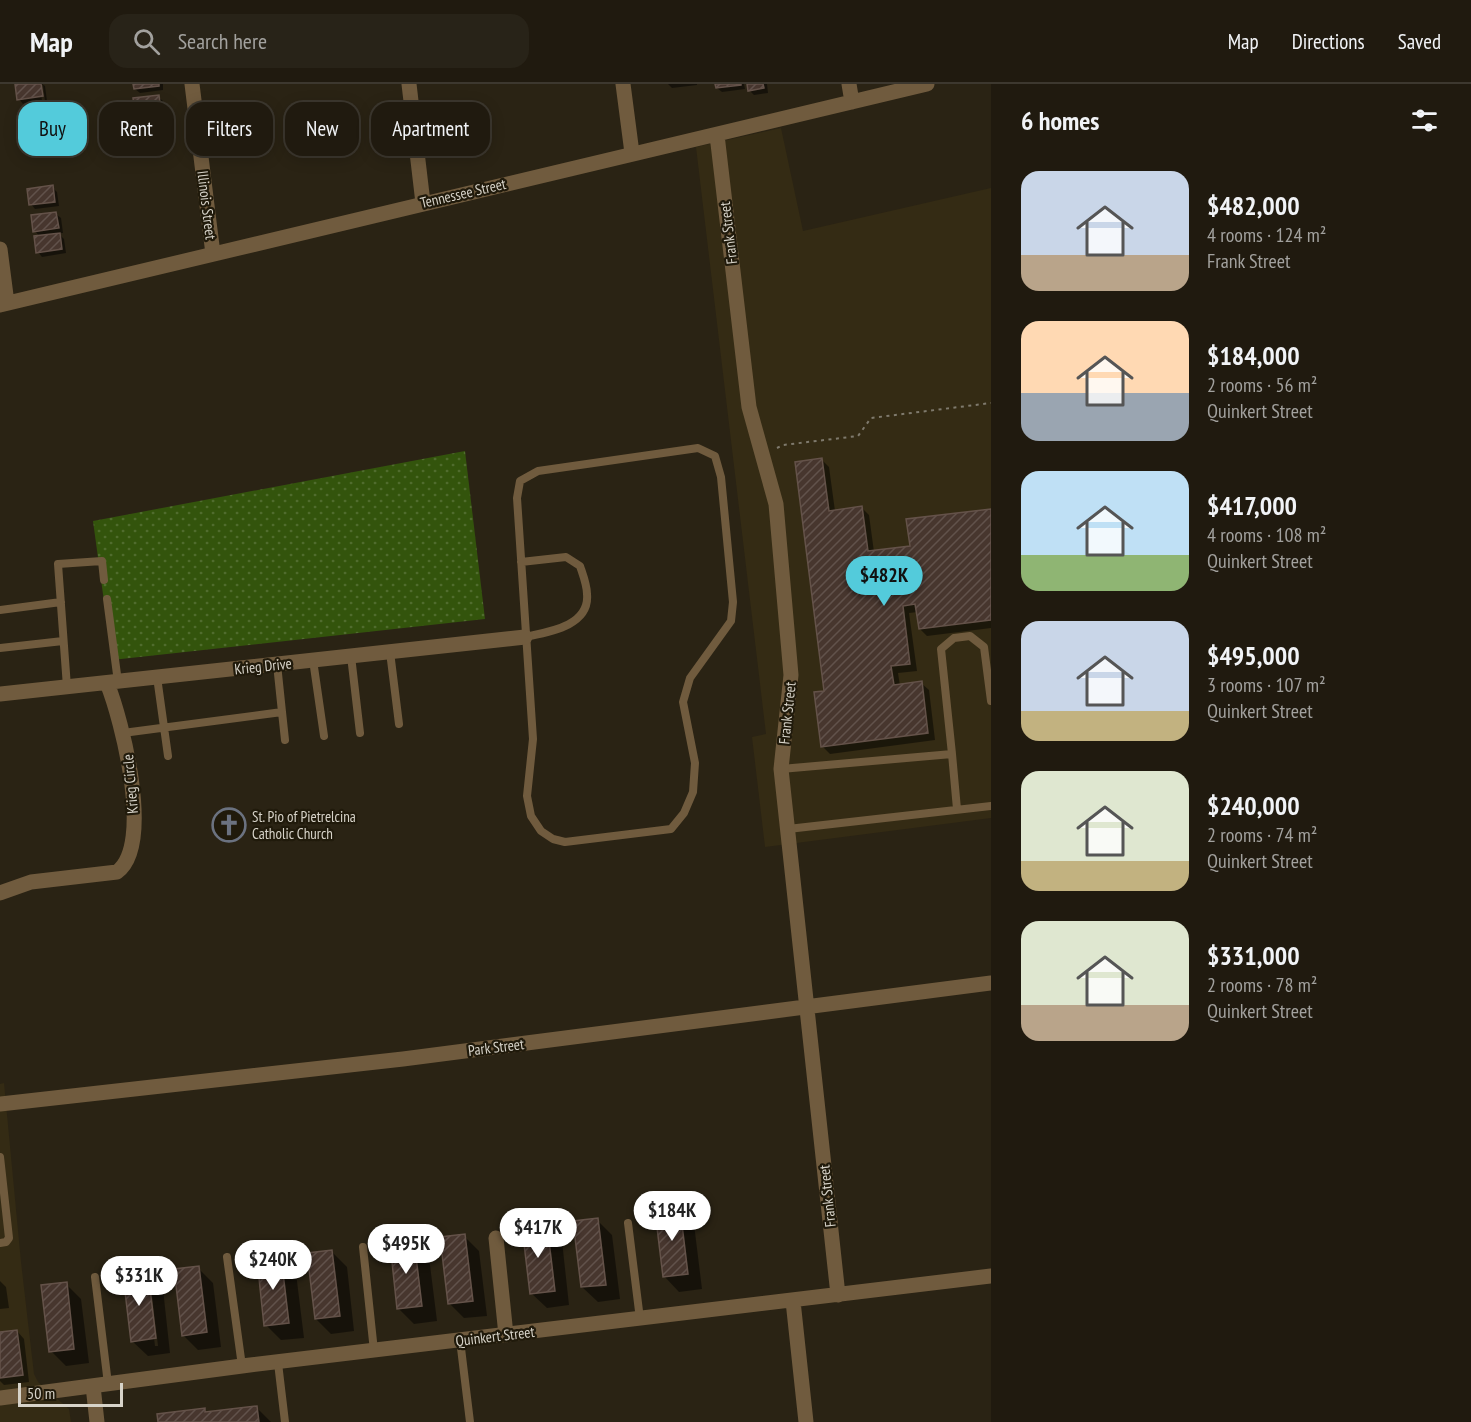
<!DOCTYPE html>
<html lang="en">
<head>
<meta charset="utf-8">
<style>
  :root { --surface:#201a0f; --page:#282318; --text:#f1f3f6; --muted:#a2a19e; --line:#3d382f; --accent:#53cbdb }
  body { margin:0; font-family:"PT Sans Narrow",sans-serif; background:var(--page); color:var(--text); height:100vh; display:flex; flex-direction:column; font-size:22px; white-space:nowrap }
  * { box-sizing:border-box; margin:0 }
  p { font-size:20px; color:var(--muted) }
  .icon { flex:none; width:33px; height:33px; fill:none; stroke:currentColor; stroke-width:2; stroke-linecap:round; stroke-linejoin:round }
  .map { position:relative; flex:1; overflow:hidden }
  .drawer { display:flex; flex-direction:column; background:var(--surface); width:480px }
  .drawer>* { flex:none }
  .hud { position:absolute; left:18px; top:18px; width:570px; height:54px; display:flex; gap:12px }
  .scale { position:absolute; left:18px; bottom:15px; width:105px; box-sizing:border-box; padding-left:6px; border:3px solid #d7d3c9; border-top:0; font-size:16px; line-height:21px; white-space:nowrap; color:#d7d3c9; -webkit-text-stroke:4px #201a0b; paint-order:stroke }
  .price { position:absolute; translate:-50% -51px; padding:0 14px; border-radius:21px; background:#fff; color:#222; font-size:20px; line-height:39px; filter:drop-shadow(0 2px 3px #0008) }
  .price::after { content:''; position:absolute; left:50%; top:36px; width:18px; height:14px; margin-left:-9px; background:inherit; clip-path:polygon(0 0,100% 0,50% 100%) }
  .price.current { background:var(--accent); color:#111 }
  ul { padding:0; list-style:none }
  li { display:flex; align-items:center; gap:18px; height:150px; padding:0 30px }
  li span { display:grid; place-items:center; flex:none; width:168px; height:120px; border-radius:18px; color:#555 }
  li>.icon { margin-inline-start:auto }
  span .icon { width:72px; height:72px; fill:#fffc; stroke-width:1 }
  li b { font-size:26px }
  h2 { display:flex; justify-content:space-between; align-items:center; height:72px; padding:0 30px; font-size:26px }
  .pill { padding:0 21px; border-radius:18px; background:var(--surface); box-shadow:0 3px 15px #0003,0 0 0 2px var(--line); font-size:21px; line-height:54px }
  .pill.current { background:var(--accent); color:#111 }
  header { display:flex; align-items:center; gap:36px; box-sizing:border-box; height:84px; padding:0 30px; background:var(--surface); border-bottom:2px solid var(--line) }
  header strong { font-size:28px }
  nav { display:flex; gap:33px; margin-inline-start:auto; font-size:21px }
  .search { width:420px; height:54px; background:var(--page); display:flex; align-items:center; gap:15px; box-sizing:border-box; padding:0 21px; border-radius:18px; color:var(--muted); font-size:22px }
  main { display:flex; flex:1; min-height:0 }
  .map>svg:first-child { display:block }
  .built { fill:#342b14 }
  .park { fill:url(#park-dots) }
  .shadow { fill:#0007; fill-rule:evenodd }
  .building { fill:url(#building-hatch); stroke:#645249; stroke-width:1.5 }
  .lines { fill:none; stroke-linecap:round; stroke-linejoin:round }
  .path { stroke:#7f7a6d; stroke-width:2; stroke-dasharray:3 4.5; stroke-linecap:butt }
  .service { stroke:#705b3e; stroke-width:8 }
  .minor { stroke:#705b3e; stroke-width:15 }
  .labels { text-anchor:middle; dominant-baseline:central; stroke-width:4.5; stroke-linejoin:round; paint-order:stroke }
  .street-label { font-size:15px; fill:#d7d3c9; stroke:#201a0b }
  .poi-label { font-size:15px; fill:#d7d3c9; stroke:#201a0b; text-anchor:start }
</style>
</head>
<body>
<header>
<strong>Map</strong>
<div class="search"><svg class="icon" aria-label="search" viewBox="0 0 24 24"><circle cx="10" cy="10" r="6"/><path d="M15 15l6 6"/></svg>Search here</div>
<nav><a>Map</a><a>Directions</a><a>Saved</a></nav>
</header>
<main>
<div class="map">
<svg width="991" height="1338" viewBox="0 0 991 1338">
  <defs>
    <pattern id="park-dots" width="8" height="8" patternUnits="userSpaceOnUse" patternTransform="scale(1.5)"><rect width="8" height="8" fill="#33540c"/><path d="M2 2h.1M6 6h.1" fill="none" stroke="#506c2e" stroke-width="1.8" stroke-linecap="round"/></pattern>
    <pattern id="building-hatch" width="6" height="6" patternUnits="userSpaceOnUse" patternTransform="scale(1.5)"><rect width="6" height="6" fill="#47362e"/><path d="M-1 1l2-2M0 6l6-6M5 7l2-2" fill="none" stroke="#61524b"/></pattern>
  </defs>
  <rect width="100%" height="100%" fill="#2a2314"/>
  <path class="built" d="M 781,44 L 803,147 L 991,104 L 991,734 L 765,763 L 752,653 L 766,650 L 696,63 Z
    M 4,999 L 21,1178 L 34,1290 L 38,1298 L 69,1325 L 71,1338 L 0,1338 L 0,1000 Z"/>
  <path class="park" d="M 465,367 L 485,535 L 112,576 L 93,437 Z"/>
  <path class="shadow" d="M 22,0 L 42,0 L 45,2 L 47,17 L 45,17 L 43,1 L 40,1 L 42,17 L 23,20 L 19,15 Z
    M 135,0 L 163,0 L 163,6 L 140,9 L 135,5 Z
    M 668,0 L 697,0 L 697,1 L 672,4 Z
    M 717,0 L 744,0 L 745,5 L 722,8 L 717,4 Z
    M 748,0 L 767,0 L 768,9 L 754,11 L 749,6 Z
    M 158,13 L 163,17 L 165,32 L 141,35 L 137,30 Z
    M 160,38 L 164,43 L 166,57 L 143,60 L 138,56 Z
    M 52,103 L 57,108 L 59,122 L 35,125 L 31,120 Z
    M 56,130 L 61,134 L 63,149 L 58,149 L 64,155 L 66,169 L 42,173 L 38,168 L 40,153 L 35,147 Z
    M 822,376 L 829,383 L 835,427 L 862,424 L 869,431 L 874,468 L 911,463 L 991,426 L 991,544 L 927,552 L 920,545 L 918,528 L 909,529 L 917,587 L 898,589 L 900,602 L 921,599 L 929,606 L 935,656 L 830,670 L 822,662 L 826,608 Z
    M 679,1125 L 694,1140 L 702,1205 L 679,1208 L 664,1192 Z
    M 597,1136 L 612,1151 L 620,1215 L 598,1218 L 582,1203 Z
    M 547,1142 L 562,1157 L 569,1221 L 547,1224 L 531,1209 Z
    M 464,1152 L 479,1167 L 487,1232 L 464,1234 L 449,1219 Z
    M 414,1158 L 429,1173 L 437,1237 L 414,1240 L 399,1225 Z
    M 331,1167 L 347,1183 L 354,1247 L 331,1250 L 316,1235 Z
    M 281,1174 L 296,1189 L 304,1254 L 281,1256 L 266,1241 Z
    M 198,1184 L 213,1199 L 221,1263 L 198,1266 L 183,1251 Z
    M 148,1190 L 163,1205 L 170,1269 L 148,1272 L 132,1257 ZM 148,1204 L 151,1204 L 158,1262 L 155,1262 Z
    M 0,1197 L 6,1203 L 9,1224 L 0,1225 Z
    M 66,1200 L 81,1215 L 89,1279 L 66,1282 L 51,1267 Z
    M 17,1247 L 24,1255 L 29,1298 L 4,1301 L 0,1297 L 0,1249 Z
    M 256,1323 L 271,1338 L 159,1338 L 204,1326 L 208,1329 Z"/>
  <path class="building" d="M 15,0 L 41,0 L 43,12 L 17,16 Z
    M 133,0 L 159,0 L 159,2 L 134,5 Z
    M 715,0 L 741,0 L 741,1 L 716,4 Z
    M 747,0 L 763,0 L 764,4 L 748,7 Z
    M 159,11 L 161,27 L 135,31 L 133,14 Z
    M 160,37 L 163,53 L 137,56 L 135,40 Z
    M 53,101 L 55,118 L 29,121 L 27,105 Z
    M 56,128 L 59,144 L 33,148 L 31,131 Z
    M 60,149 L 62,165 L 36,169 L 34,152 Z
    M 822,374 L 829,427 L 862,422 L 868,467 L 910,462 L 906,435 L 991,425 L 991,536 L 919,545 L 915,520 L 903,522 L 910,580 L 891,582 L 894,601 L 922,597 L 928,649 L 821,663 L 814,608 L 824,607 L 795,378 Z
    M 680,1124 L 688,1190 L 663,1193 L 655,1127 Z
    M 598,1134 L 606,1201 L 581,1203 L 573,1137 Z
    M 547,1140 L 555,1207 L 530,1210 L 522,1143 Z
    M 465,1150 L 473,1217 L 448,1220 L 440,1153 Z
    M 414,1156 L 422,1222 L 397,1225 L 390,1159 Z
    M 332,1166 L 340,1232 L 315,1235 L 307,1169 Z
    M 281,1172 L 289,1239 L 264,1242 L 257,1175 Z
    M 199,1182 L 207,1248 L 182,1252 L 174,1185 Z
    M 148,1188 L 156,1254 L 131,1258 L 123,1191 Z
    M 67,1198 L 74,1265 L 49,1268 L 41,1201 Z
    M 17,1246 L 23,1291 L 0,1294 L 0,1248 Z
    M 257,1322 L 259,1338 L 158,1338 L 157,1330 L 205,1324 L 205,1328 Z"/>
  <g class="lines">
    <path class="path" d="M 777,364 L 783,361 L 858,352 L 871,334 L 991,319"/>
    <path class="service" d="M 698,364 L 715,372 L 721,393 L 733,518 L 731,537 L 690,594 L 683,618 L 695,679 L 693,708 L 684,729 L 671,745 L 565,758 L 553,755 L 541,747 L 531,732 L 527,712 L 533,655 L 517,414 L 520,397 L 538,387 Z
      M 521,478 L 566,473 L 580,482 C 583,491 587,501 587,510 C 590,542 549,548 525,553
      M 107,515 L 118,598
      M 0,526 L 61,518
      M 0,564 L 63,557
      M 390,568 L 399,640
      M 351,572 L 360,649
      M 313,576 L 324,652
      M 157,593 L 168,672
      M 67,603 L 58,480 L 102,477 L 104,496
      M 282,628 L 285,656
      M 123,649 L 282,628 L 277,580
      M 952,670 L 957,725
      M 781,685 L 952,670 L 941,565 L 954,554 L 970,552 L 984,563 L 991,617
      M 788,745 L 991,722
      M 0,1073 L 9,1154 L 6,1158 L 0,1159
      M 628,1139 L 640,1235
      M 363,1163 L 374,1267
      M 227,1173 L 242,1282
      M 95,1193 L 108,1300
      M 460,1256 L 470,1338
      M 278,1279 L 285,1338"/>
    <path class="minor" d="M 192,0 L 213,170
      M 409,0 L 423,119
      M 623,0 L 632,69
      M 849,0 L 852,18
      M 717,51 L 749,323 L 776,420 L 791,591 L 781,685 L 838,1211
      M 0,165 L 7,219
      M 0,221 L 927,0
      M 0,610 L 525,553
      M 0,809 L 31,798 L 117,788 C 154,761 122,636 107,599
      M 0,1020 L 403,975 L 991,899
      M 496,1154 L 506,1251
      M 793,1217 L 806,1338
      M 93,1302 L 97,1338
      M 0,1314 L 242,1282 L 991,1192"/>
  </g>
  <defs>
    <symbol id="church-ring" viewBox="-11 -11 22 22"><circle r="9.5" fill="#201a0b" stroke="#6b7280" stroke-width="1.5"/><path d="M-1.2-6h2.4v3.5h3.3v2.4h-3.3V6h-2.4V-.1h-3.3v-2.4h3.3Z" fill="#6b7280"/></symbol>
  </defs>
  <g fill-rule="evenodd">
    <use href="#church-ring" x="210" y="722" width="38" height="38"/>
  </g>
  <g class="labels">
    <g class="street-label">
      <text transform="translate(463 109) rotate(-13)">Tennessee Street</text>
      <text transform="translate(207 121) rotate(83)">Illinois Street</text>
      <text transform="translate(728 149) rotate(-97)">Frank Street</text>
      <text transform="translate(263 582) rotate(-6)">Krieg Drive</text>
      <text transform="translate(787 629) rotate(-84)">Frank Street</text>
      <text transform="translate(130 700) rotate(-95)">Krieg Circle</text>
      <text transform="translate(496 963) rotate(-7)">Park Street</text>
      <text transform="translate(827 1112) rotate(-96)">Frank Street</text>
      <text transform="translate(495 1252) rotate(-7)">Quinkert Street</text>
    </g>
    <g class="poi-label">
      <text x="252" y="732">St. Pio of Pietrelcina<tspan x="252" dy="17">Catholic Church</tspan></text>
    </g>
  </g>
</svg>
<div class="scale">50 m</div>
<b class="price current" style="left:884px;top:523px">$482K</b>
<b class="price" style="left:672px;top:1158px">$184K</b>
<b class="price" style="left:538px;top:1175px">$417K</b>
<b class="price" style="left:406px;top:1191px">$495K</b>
<b class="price" style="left:273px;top:1207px">$240K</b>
<b class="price" style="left:139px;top:1223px">$331K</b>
<div class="hud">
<a class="pill current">Buy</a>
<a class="pill">Rent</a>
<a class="pill">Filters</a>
<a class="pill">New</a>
<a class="pill">Apartment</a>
</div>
</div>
<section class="drawer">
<h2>6 homes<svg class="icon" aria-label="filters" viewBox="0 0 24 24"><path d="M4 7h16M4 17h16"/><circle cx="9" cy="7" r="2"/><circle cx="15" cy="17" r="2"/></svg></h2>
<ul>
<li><span style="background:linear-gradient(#c9d6e8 70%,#b9a48a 0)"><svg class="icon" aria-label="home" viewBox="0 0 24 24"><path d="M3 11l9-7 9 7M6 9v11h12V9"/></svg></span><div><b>$482,000</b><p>4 rooms · 124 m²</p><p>Frank Street</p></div></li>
<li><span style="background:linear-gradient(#ffd9b3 60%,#9aa5b1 0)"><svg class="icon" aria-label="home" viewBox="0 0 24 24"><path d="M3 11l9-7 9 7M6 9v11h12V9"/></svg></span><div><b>$184,000</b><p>2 rooms · 56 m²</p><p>Quinkert Street</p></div></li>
<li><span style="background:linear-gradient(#bfe0f5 70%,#8fb573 0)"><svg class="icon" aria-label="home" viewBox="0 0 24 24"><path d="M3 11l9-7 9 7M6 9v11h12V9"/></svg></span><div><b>$417,000</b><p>4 rooms · 108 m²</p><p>Quinkert Street</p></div></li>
<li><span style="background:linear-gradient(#c9d6e8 75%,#c2b280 0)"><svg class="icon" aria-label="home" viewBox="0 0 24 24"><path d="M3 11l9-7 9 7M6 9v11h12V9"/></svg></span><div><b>$495,000</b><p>3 rooms · 107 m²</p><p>Quinkert Street</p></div></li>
<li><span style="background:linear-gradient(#dfe7d0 75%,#c2b280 0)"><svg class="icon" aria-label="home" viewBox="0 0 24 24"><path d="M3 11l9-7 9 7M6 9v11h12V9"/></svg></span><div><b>$240,000</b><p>2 rooms · 74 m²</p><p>Quinkert Street</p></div></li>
<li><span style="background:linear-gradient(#dfe7d0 70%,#b9a48a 0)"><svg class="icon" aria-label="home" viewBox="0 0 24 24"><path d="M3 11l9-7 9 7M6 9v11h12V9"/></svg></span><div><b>$331,000</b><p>2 rooms · 78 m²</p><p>Quinkert Street</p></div></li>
</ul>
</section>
</main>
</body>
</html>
